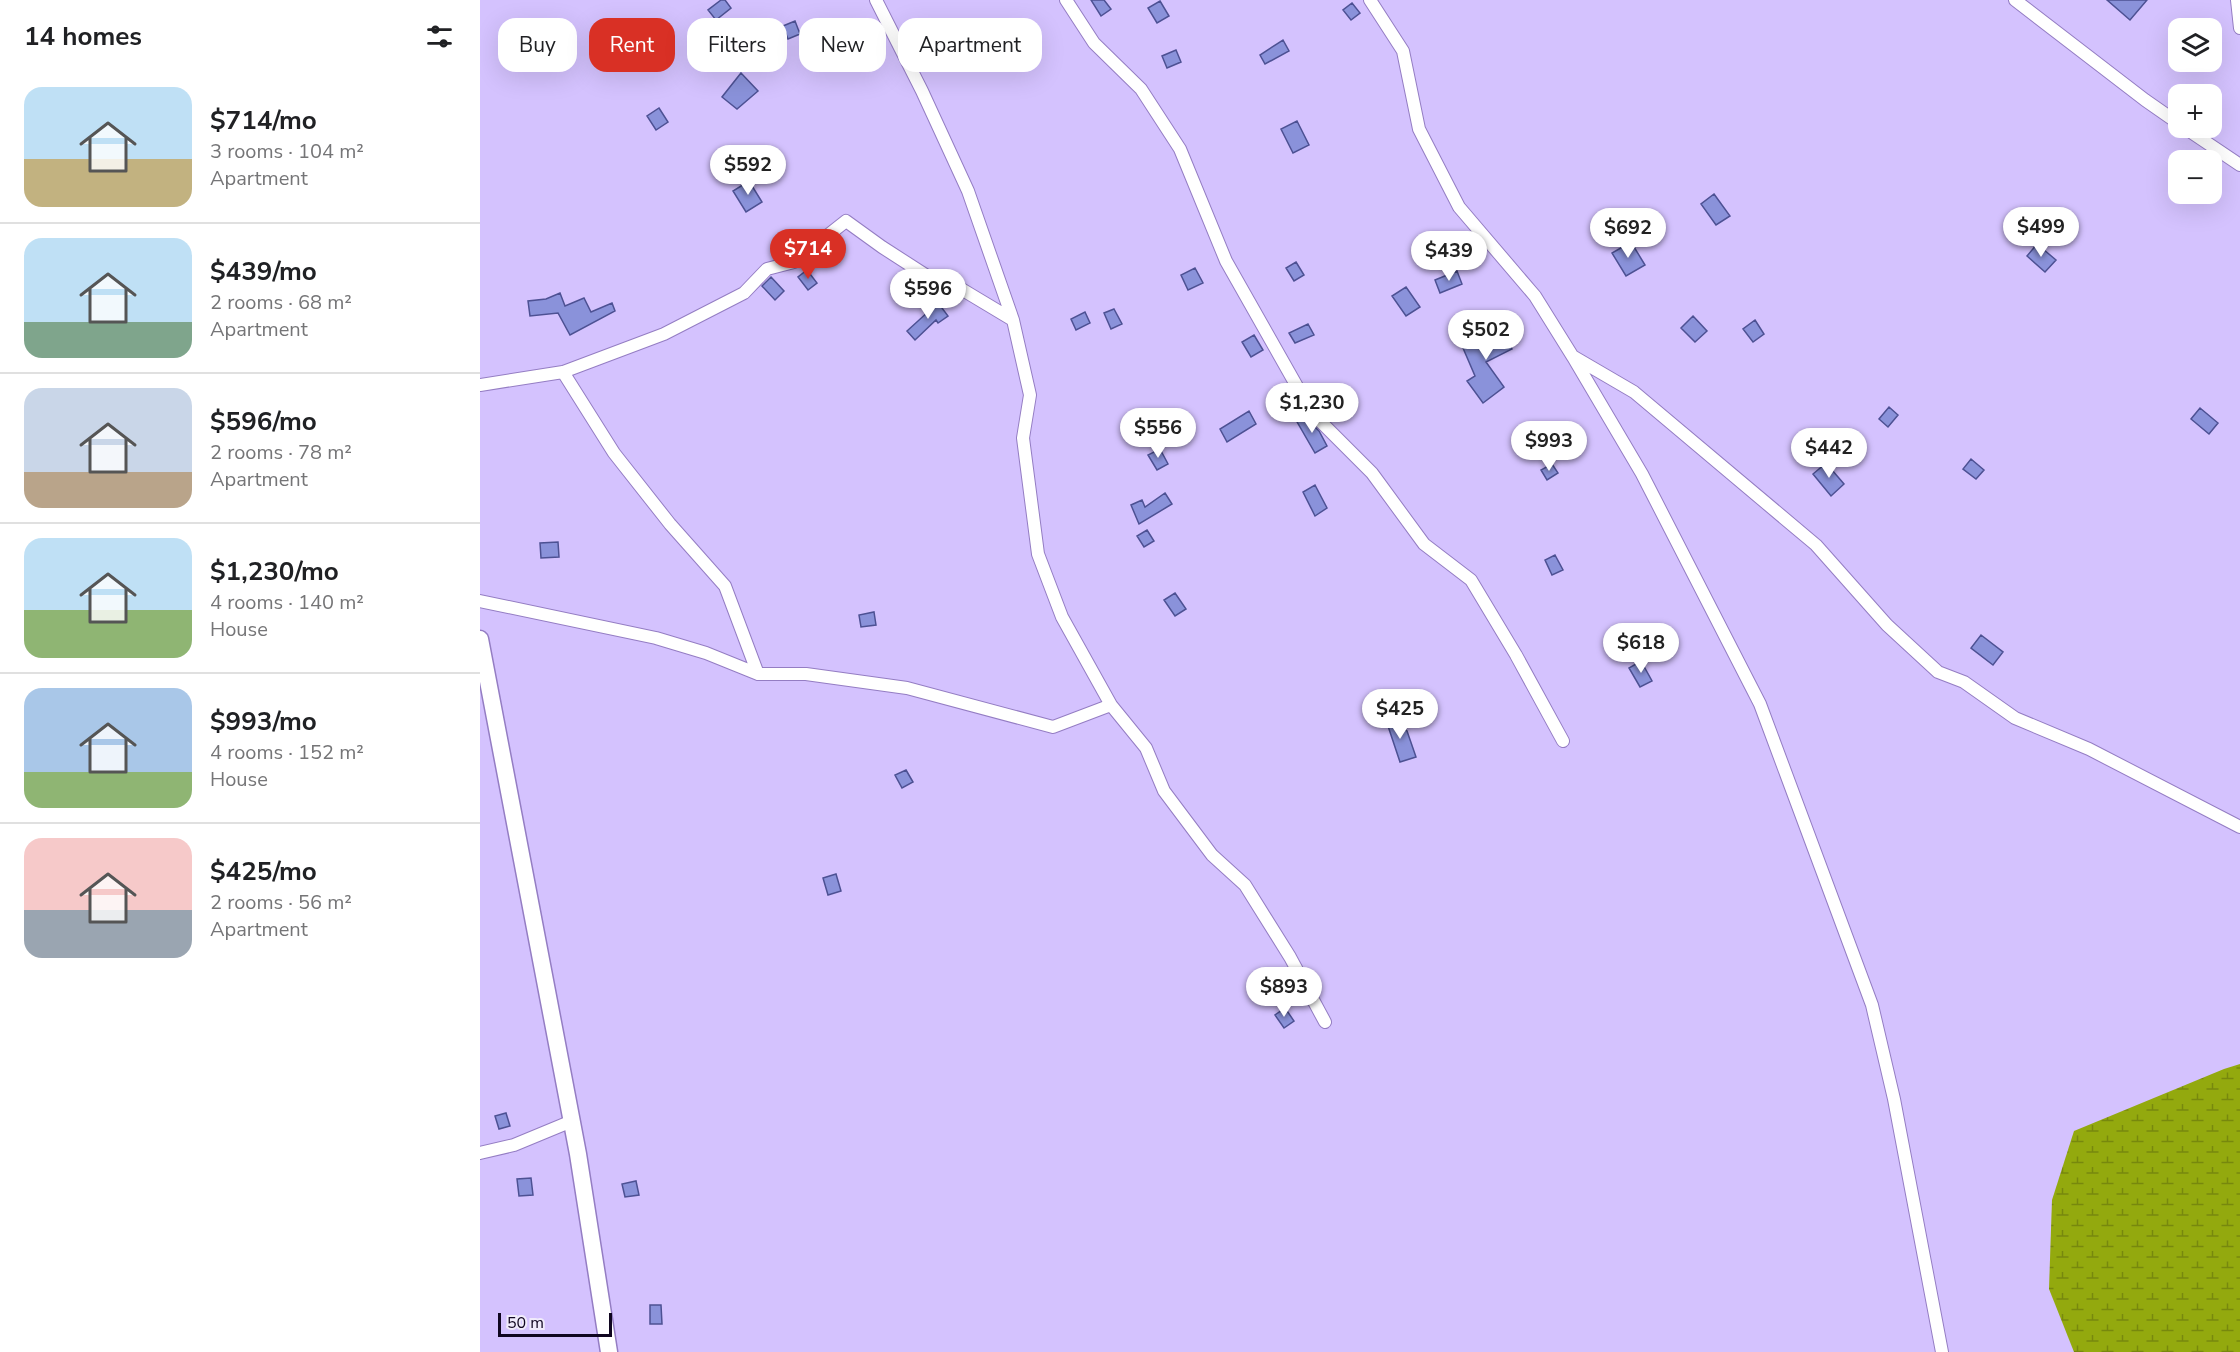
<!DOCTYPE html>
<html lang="en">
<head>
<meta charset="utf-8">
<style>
  :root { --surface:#fff; --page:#f2f2f2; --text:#202124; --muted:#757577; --line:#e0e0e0; --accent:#d93025 }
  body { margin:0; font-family:"Nunito Sans",sans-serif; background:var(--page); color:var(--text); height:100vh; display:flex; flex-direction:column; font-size:22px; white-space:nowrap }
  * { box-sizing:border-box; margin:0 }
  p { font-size:20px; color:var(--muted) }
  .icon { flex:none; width:33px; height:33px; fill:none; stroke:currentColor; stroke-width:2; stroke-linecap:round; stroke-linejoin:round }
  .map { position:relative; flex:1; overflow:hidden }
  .panel { display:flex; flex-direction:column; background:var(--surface); width:480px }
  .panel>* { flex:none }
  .banner { position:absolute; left:18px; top:18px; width:570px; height:54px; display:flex; gap:12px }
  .buttons { position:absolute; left:1688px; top:18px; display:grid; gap:12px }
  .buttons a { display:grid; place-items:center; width:54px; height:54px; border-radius:12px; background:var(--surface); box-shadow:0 6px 24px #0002; font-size:30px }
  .scale { position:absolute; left:18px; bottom:15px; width:114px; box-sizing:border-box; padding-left:6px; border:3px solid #100620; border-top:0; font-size:16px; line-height:21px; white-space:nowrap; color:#100620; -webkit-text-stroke:4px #f0ebfb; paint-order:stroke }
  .price { position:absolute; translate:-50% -51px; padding:0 14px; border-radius:21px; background:#fff; color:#222; font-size:20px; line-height:39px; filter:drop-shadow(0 2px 3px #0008) }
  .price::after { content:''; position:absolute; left:50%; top:36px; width:18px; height:14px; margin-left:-9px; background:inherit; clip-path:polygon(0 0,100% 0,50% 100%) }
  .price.active { background:var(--accent); color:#fff }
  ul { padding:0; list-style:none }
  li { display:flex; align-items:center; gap:18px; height:150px; padding:0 24px }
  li+li { border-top:2px solid var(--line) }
  li span { display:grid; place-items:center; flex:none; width:168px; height:120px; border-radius:18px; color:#555 }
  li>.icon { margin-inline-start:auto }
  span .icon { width:72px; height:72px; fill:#fffc; stroke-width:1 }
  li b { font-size:26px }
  h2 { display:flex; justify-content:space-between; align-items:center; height:72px; padding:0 24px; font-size:26px }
  .chip { padding:0 21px; border-radius:18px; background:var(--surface); box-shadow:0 6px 24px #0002; font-size:21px; line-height:54px }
  .chip.active { background:var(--accent); color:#fff }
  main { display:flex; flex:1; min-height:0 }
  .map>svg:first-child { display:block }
  .wetland { fill:url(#wetland-marsh) }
  .building { fill:#8a92da; stroke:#4d5193; stroke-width:1.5 }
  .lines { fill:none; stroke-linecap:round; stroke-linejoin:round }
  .street-casing { stroke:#947dc3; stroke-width:14 }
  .secondary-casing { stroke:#947dc3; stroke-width:19 }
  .street { stroke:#fff; stroke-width:12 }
  .secondary { stroke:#fff; stroke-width:16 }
</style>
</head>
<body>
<main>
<section class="panel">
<h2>14 homes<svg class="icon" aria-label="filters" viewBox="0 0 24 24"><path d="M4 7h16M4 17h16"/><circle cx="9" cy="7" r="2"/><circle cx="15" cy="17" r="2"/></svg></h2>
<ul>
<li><span style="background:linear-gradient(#bfe0f5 60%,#c2b280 0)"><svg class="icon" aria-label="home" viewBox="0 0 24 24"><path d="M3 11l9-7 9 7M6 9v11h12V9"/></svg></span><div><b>$714/mo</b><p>3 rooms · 104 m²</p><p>Apartment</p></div></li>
<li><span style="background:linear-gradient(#bfe0f5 70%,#7fa58c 0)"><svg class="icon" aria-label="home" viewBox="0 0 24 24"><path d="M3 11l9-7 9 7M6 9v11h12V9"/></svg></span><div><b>$439/mo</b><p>2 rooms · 68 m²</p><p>Apartment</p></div></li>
<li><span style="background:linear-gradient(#c9d6e8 70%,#b9a48a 0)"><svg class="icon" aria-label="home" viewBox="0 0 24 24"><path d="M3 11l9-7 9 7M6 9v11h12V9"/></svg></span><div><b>$596/mo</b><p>2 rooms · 78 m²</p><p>Apartment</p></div></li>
<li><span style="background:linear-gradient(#bfe0f5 60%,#8fb573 0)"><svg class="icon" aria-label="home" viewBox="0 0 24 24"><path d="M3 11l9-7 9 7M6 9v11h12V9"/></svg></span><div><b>$1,230/mo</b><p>4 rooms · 140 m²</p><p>House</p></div></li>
<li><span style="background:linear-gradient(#a9c7e8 70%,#8fb573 0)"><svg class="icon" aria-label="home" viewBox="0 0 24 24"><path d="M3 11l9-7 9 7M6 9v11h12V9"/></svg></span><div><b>$993/mo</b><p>4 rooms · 152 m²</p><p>House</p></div></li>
<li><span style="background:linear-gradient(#f6c9c9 60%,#9aa5b1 0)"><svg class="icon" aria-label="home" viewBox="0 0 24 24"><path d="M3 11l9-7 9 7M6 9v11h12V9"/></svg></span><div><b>$425/mo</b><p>2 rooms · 56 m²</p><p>Apartment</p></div></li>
</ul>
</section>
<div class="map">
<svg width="1760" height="1352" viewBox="0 0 1760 1352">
  <defs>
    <pattern id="wetland-marsh" width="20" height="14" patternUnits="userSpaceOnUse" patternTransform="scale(1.5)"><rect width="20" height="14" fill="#93a90e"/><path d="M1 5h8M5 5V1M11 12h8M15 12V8" fill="none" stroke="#77880d"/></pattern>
  </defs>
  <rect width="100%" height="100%" fill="#d4c2fe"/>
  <path class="wetland" d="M 1760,1064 L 1760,1352 L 1594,1352 L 1569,1289 L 1572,1200 L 1594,1131 L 1744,1069 Z"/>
  <path class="building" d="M 241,0 L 245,0 L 251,8 L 236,20 L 228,10 Z
    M 611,0 L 624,0 L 631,9 L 621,16 Z
    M 1627,0 L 1667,0 L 1650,20 Z
    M 680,1 L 689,16 L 677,23 L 668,8 Z
    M 872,3 L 880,13 L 871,20 L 863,10 Z
    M 315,21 L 320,34 L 308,39 L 303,26 Z
    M 181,28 L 183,41 L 167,43 L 165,30 Z
    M 803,40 L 809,51 L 785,64 L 780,55 Z
    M 289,43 L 293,54 L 277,59 L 273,48 Z
    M 696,50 L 701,62 L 687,68 L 682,56 Z
    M 261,73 L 278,91 L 257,109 L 242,97 Z
    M 179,108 L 188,122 L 176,130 L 167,116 Z
    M 817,121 L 829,145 L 813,153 L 801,129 Z
    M 269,181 L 282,202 L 266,212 L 253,191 Z
    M 1234,194 L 1250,216 L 1236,225 L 1221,204 Z
    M 1151,242 L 1165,265 L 1146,276 L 1132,253 Z
    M 1557,244 L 1576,260 L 1565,272 L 1547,256 Z
    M 816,262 L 824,275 L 814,281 L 806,268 Z
    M 715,268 L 723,283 L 708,290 L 701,275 Z
    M 327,270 L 337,283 L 328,290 L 318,277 Z
    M 977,271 L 982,284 L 960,293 L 955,280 Z
    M 291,277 L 304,291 L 295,300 L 282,286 Z
    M 926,287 L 940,307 L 926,316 L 912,296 Z
    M 80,293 L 85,306 L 104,298 L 111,312 L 132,303 L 135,311 L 90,335 L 78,313 L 50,316 L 48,301 L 66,299 Z
    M 456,300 L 468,316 L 458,323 L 456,320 L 435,340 L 427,331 L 449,311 L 446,307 Z
    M 634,309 L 642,324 L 631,329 L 624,313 Z
    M 605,312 L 610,323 L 596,330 L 591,319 Z
    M 1213,316 L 1227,331 L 1215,342 L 1201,328 Z
    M 1275,320 L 1284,334 L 1273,342 L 1263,329 Z
    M 1017,321 L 1032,349 L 1006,362 L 1024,387 L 1003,403 L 987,381 L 995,376 L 983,348 L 1005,333 L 1003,328 Z
    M 828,324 L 834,335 L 815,343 L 809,333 Z
    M 774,335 L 783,350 L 771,357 L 762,342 Z
    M 845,393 L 853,404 L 842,411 L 834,400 Z
    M 1409,407 L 1418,415 L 1408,427 L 1399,419 Z
    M 1720,408 L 1738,423 L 1729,434 L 1711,419 Z
    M 769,411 L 776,424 L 747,442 L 740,429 Z
    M 824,416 L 839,431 L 847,446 L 835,453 L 816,420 Z
    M 680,449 L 688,464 L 677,470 L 668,455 Z
    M 1491,459 L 1504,470 L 1496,479 L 1483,469 Z
    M 1346,463 L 1364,484 L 1351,496 L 1333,474 Z
    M 1072,464 L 1078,473 L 1067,480 L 1061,470 Z
    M 835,485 L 847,508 L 835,516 L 823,492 Z
    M 685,493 L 692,504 L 659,524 L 651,505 L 662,500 L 665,507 Z
    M 667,530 L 674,541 L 664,547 L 657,536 Z
    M 78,542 L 79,557 L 61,558 L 60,543 Z
    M 1075,555 L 1083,570 L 1072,575 L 1065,560 Z
    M 695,593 L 706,609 L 695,616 L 684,600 Z
    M 394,612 L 396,625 L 381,627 L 379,615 Z
    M 1501,635 L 1523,652 L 1513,665 L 1491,648 Z
    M 1161,661 L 1172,681 L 1160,687 L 1149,668 Z
    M 903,711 L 927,731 L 936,757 L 920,762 Z
    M 426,770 L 433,782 L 422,788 L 415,775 Z
    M 356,874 L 361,891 L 348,895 L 343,878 Z
    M 805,1008 L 814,1021 L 804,1028 L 795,1015 Z
    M 26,1113 L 30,1126 L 19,1129 L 15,1116 Z
    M 51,1178 L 53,1195 L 39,1196 L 37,1179 Z
    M 156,1181 L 159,1195 L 145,1197 L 142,1184 Z
    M 170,1305 L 181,1305 L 182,1324 L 170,1324 Z"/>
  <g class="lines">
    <defs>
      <path id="street" d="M 396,0 L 442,91 L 488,191 L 533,320 L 550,395 L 543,438 L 558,554 L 582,617 L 631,705 L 666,748 L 684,791 L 732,855 L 765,885 L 810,957 L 845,1022
        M 586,0 L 614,43 L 661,89 L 700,149 L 746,261 L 832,413 L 892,473 L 944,544 L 991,580 L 1036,655 L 1083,741
        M 890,0 L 923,51 L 939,129 L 979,207 L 1055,296 L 1093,357 L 1162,474 L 1280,704 L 1392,1005 L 1414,1099 L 1462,1352
        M 1535,0 L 1665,100 L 1698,123
        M 1757,0 L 1760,28
        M 1705,128 L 1760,165
        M 1094,357 L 1154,392 L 1336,545 L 1407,625 L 1458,672 L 1484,682 L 1535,718 L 1609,749 L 1760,827
        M 83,372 L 134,453 L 190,524 L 245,586 L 278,674
        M 0,385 L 83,372 L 184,334 L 264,293 L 287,269 L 314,262 L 366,221 L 402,247 L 447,276 L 468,281 L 533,320
        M 0,601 L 176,638 L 226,653 L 278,674 L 326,674 L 427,688 L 573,727 L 631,705
        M 0,1153 L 34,1145 L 92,1121"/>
      <path id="secondary" d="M 0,639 L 98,1154 L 129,1352"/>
    </defs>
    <use href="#street" class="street-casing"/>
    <use href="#secondary" class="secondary-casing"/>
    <use href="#street" class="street"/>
    <use href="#secondary" class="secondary"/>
  </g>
</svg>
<div class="buttons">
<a><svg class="icon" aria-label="layers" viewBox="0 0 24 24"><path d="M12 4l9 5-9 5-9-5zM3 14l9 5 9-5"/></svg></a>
<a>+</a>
<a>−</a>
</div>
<div class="scale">50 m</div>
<b class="price" style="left:268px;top:196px">$592</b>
<b class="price" style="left:1561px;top:258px">$499</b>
<b class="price" style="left:1148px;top:259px">$692</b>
<b class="price active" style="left:328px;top:280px">$714</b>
<b class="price" style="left:969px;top:282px">$439</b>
<b class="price" style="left:448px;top:320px">$596</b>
<b class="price" style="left:1006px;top:361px">$502</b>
<b class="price" style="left:832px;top:434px">$1,230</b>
<b class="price" style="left:678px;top:459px">$556</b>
<b class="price" style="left:1069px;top:472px">$993</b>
<b class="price" style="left:1349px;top:479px">$442</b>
<b class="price" style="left:1161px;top:674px">$618</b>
<b class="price" style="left:920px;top:740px">$425</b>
<b class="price" style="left:804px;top:1018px">$893</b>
<div class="banner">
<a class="chip">Buy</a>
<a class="chip active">Rent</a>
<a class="chip">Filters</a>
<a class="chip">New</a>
<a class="chip">Apartment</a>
</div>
</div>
</main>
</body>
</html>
